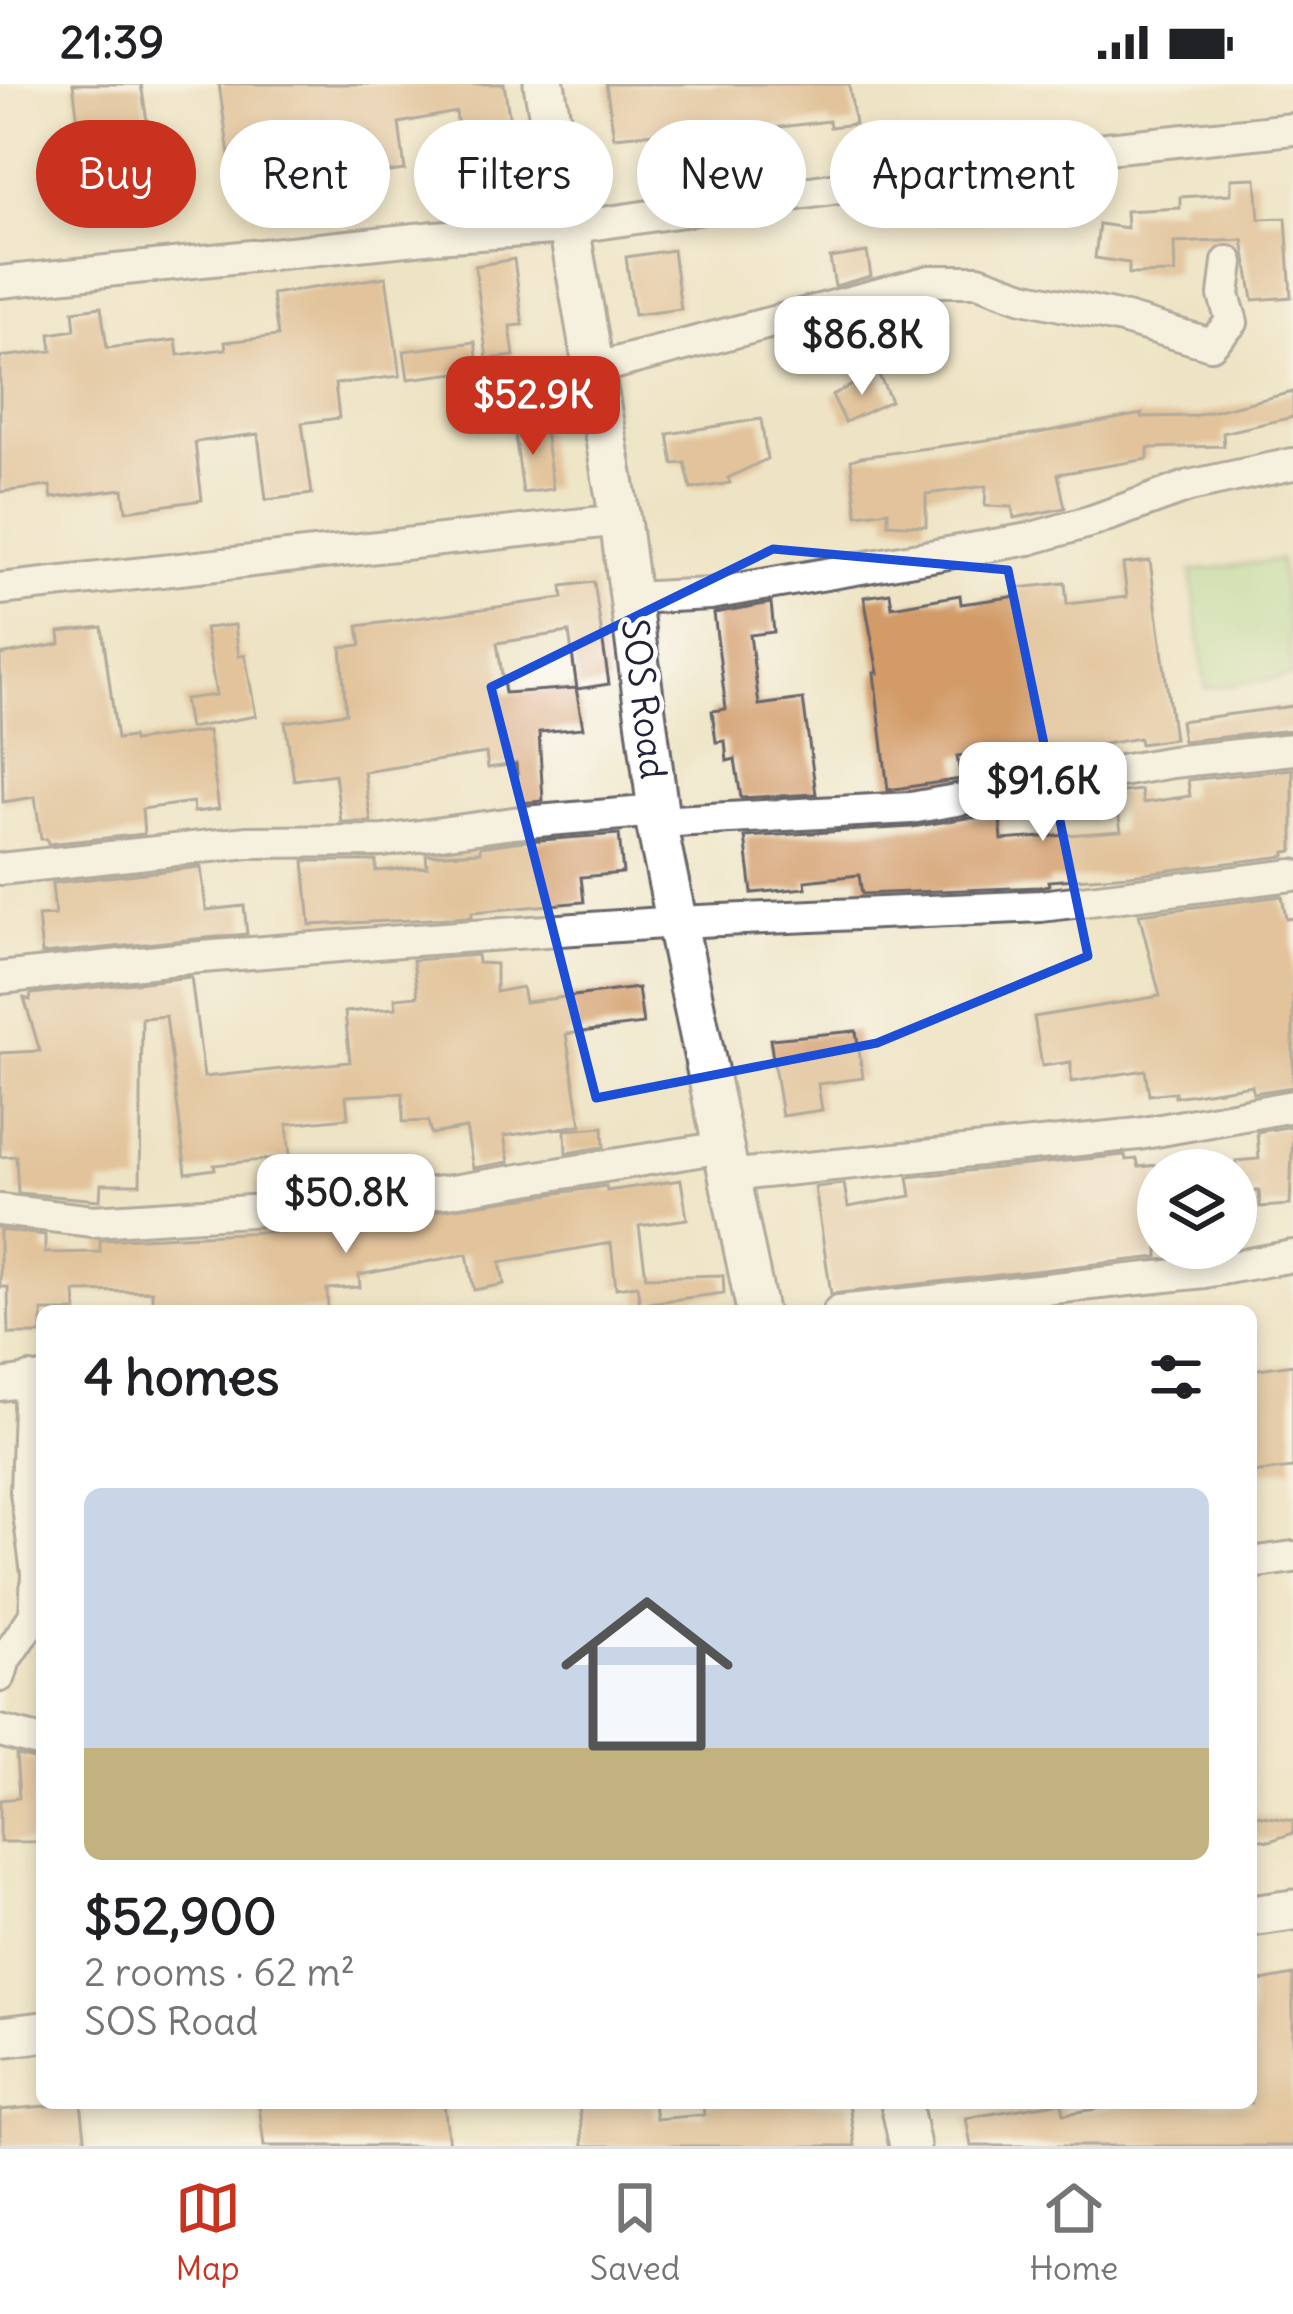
<!DOCTYPE html>
<html lang="en">
<head>
<meta charset="utf-8">
<style>
  :root { --surface:#fff; --page:#f6f6f6; --text:#202124; --muted:#757577; --line:#e0e0e0; --accent:#c8321e }
  body { margin:0; font-family:Delius,sans-serif; background:var(--page); color:var(--text); height:100vh; display:flex; flex-direction:column; font-size:45px; white-space:nowrap }
  * { box-sizing:border-box; margin:0 }
  p { font-size:39px; color:var(--muted) }
  .icon { flex:none; width:66px; height:66px; fill:none; stroke:currentColor; stroke-width:2; stroke-linecap:round; stroke-linejoin:round }
  .map { position:relative; flex:1; overflow:hidden }
  .sheet { position:absolute; left:36px; top:1221px; width:1221px; height:804px; display:flex; flex-direction:column; background:var(--surface); border-radius:18px; box-shadow:0 6px 18px #0003 }
  .sheet>* { flex:none }
  .top-card { position:absolute; left:36px; top:36px; width:1221px; height:108px; display:flex; gap:24px }
  .controls { position:absolute; left:1137px; top:1065px; display:grid; gap:24px }
  .controls a { display:grid; place-items:center; width:120px; height:120px; border-radius:50%; background:var(--surface); box-shadow:0 6px 18px #0003; font-size:60px }
  .price { position:absolute; translate:-50% -102px; padding:0 27px; border-radius:24px; background:#fff; color:#222; font-size:39px; line-height:78px; filter:drop-shadow(0 3px 6px #0008) }
  .price::after { content:''; position:absolute; left:50%; top:72px; width:36px; height:27px; margin-left:-18px; background:inherit; clip-path:polygon(0 0,100% 0,50% 100%) }
  .price.active { background:var(--accent); color:#fff }
  ul { padding:0; list-style:none }
  li { display:grid; align-content:center; gap:24px; height:636px; padding:0 48px }
  li span { display:grid; place-items:center; height:372px; border-radius:18px; color:#555 }
  li>.icon { margin-inline-start:auto }
  span .icon { width:216px; height:216px; fill:#fffc; stroke-width:1 }
  li b { font-size:51px }
  h2 { display:flex; justify-content:space-between; align-items:center; height:144px; padding:0 48px; font-size:51px }
  .tag { padding:0 42px; border-radius:54px; background:var(--surface); box-shadow:0 6px 18px #0003; font-size:42px; line-height:108px }
  .tag.active { background:var(--accent); color:#fff }
  .status { display:flex; justify-content:space-between; align-items:center; height:84px; padding:0 60px; background:var(--surface); direction:ltr }
  .status svg { height:33px; fill:currentColor }
  .tab-bar { display:flex; justify-content:space-around; align-items:center; height:168px; border-top:3px solid var(--line); background:var(--surface); font-size:33px; color:var(--muted) }
  .tab-bar a { display:grid; justify-items:center; gap:6px }
  .tab-bar .active { color:var(--accent) }
  .map>svg:first-child { display:block }
  .green { fill:#a1d88a; stroke:#627d62; stroke-width:3 }
  .building { fill:#d29b68 }
  .lines { fill:none; stroke-linecap:round; stroke-linejoin:round }
  .minor-casing { stroke:#69666b; stroke-width:36 }
  .tertiary-casing { stroke:#69666b; stroke-width:45 }
  .minor { stroke:#fff; stroke-width:30 }
  .tertiary { stroke:#fff; stroke-width:39 }
  .marked { fill:none; stroke:#1d4ed8; stroke-width:9; stroke-linejoin:round }
  .labels { text-anchor:middle; dominant-baseline:central; stroke-width:9; stroke-linejoin:round; paint-order:stroke }
  .street-label { font-size:36px; fill:#22223b; stroke:#fff }
</style>
</head>
<body>
<div class="status"><b>21:39</b><svg viewBox="0 0 49 12"><path d="M0 12V9h3v3zM5 12V6h3v6zM10 12V3h3v9zM15 12V0h3v12zM26 1h20v11H26zM47 4h2v5h-2z"/></svg></div>
<div class="map">
<svg width="1293" height="2062" viewBox="0 0 1293 2062">
  <rect width="100%" height="100%" fill="#fff"/>
  <filter id="ink" filterUnits="userSpaceOnUse"><feTurbulence type="fractalNoise" baseFrequency=".00833" numOctaves="2"/><feDisplacementMap in="SourceGraphic" scale="24" xChannelSelector="R" yChannelSelector="G"/><feConvolveMatrix kernelMatrix="1 2 1 2 8 2 1 2 1" color-interpolation-filters="sRGB"/></filter>
  <filter id="wash" filterUnits="userSpaceOnUse"><feTurbulence type="fractalNoise" baseFrequency=".004" numOctaves="4" result="noise"/><feDisplacementMap in="SourceGraphic" scale="48" xChannelSelector="R" yChannelSelector="G"/><feGaussianBlur stdDeviation="2.7" result="paint"/><feColorMatrix in="noise" values="0 0 0 0 0 0 0 0 0 0 0 0 0 0 0 0 0 1.4 0 .05"/><feComposite in="paint" operator="in"/></filter>
  <g filter="url(#wash)">
    <rect width="100%" height="100%" fill="#eee4c5"/>
    <path class="green" d="M 1280,476 L 1293,592 L 1206,604 L 1191,487 Z"/>
    <g id="blocks">
      <path class="building" d="M 73,0 L 141,0 L 157,99 L 132,102 L 129,77 L 84,82 Z
        M 219,0 L 504,0 L 514,63 L 462,74 L 456,28 L 399,39 L 405,86 L 314,98 L 316,115 L 289,119 L 287,100 L 234,106 Z
        M 606,0 L 849,0 L 855,40 L 830,43 L 829,37 L 708,52 L 707,44 L 614,53 Z
        M 1256,94 L 1259,135 L 1286,134 L 1291,213 L 1253,216 L 1243,156 L 1174,159 L 1175,189 L 1129,190 L 1129,179 L 1095,174 L 1099,140 L 1127,144 L 1126,127 L 1180,124 L 1180,113 L 1231,110 L 1231,95 Z
        M 673,166 L 681,225 L 634,231 L 626,173 Z
        M 867,168 L 871,192 L 835,202 L 830,174 Z
        M 514,175 L 523,241 L 510,242 L 514,272 L 487,275 L 475,182 Z
        M 386,193 L 400,292 L 335,300 L 339,334 L 302,339 L 312,410 L 266,416 L 258,350 L 195,358 L 202,416 L 126,427 L 123,405 L 52,414 L 50,402 L 0,408 L 0,273 L 52,267 L 50,250 L 75,246 L 73,227 L 101,223 L 107,264 L 176,256 L 178,271 L 226,265 L 225,258 L 278,252 L 272,210 Z
        M 475,258 L 479,286 L 408,295 L 404,267 Z
        M 878,289 L 891,317 L 845,338 L 832,311 Z
        M 1293,308 L 1293,333 L 1223,349 L 1224,362 L 1148,364 L 1148,375 L 1058,390 L 1065,424 L 1014,434 L 1012,423 L 985,422 L 986,402 L 926,410 L 926,442 L 888,440 L 888,427 L 857,431 L 851,376 L 861,373 L 1038,349 L 1142,330 L 1142,333 L 1194,332 Z
        M 761,335 L 767,375 L 728,394 L 730,399 L 691,405 L 685,379 L 673,380 L 668,350 Z
        M 544,340 L 553,405 L 523,409 L 514,343 Z
        M 1150,477 L 1174,655 L 1140,660 L 1139,654 L 1014,676 L 1012,664 L 957,672 L 961,695 L 888,706 L 874,589 L 878,589 L 864,513 L 890,509 L 892,523 L 960,511 L 961,520 L 1018,512 L 1017,504 L 1065,499 L 1067,520 L 1127,513 L 1123,480 Z
        M 594,498 L 609,600 L 577,605 L 569,548 L 497,559 L 505,609 L 576,604 L 583,644 L 539,648 L 543,717 L 520,719 L 516,680 L 488,684 L 486,669 L 364,688 L 371,738 L 341,738 L 335,690 L 294,696 L 285,638 L 346,629 L 341,563 L 361,561 L 358,542 L 563,514 L 562,502 Z
        M 771,519 L 774,548 L 750,551 L 759,621 L 803,615 L 816,710 L 741,714 L 735,675 L 727,677 L 725,657 L 716,658 L 712,627 L 726,625 L 714,529 Z
        M 235,541 L 239,572 L 245,571 L 256,632 L 189,644 L 184,615 L 216,611 L 205,544 Z
        M 102,543 L 117,655 L 132,653 L 133,657 L 208,647 L 219,725 L 194,728 L 193,718 L 142,725 L 144,750 L 48,760 L 47,755 L 41,755 L 35,713 L 3,718 L 0,571 L 60,560 L 59,548 Z
        M 1293,622 L 1293,646 L 1183,657 L 1180,637 Z
        M 1293,685 L 1293,767 L 1285,768 L 1285,772 L 1130,791 L 1048,797 L 1049,801 L 1039,803 L 862,810 L 859,791 L 805,797 L 806,804 L 752,809 L 745,753 L 912,743 L 967,734 L 1000,733 L 1002,756 L 1121,747 L 1115,709 L 1141,706 L 1143,719 L 1190,712 L 1188,696 Z
        M 619,750 L 623,789 L 581,793 L 584,818 L 472,828 L 472,833 L 310,841 L 304,777 L 376,777 L 376,787 L 427,783 L 426,771 L 480,768 L 480,763 L 515,758 Z
        M 201,783 L 206,826 L 244,822 L 247,850 L 42,870 L 38,832 L 55,831 L 52,799 Z
        M 1282,812 L 1286,835 L 1293,834 L 1293,1003 L 1253,1009 L 1252,1001 L 1175,1013 L 1175,1008 L 1149,1011 L 1145,986 L 1071,998 L 1071,978 L 1042,982 L 1034,933 L 1160,912 L 1139,830 Z
        M 477,871 L 478,879 L 496,880 L 496,908 L 522,903 L 525,918 L 638,904 L 643,940 L 566,950 L 581,1041 L 504,1052 L 509,1078 L 473,1084 L 466,1044 L 431,1050 L 428,1037 L 403,1038 L 403,1009 L 346,1012 L 348,1034 L 287,1040 L 290,1073 L 214,1081 L 215,1085 L 186,1089 L 166,932 L 142,934 L 140,1100 L 101,1100 L 100,1116 L 18,1109 L 16,1072 L 0,1073 L 0,969 L 40,967 L 24,914 L 30,916 L 31,910 L 191,893 L 204,993 L 350,978 L 345,928 L 396,924 L 395,914 L 418,912 L 413,876 Z
        M 856,947 L 863,994 L 818,1000 L 822,1026 L 782,1032 L 770,955 Z
        M 1293,1042 L 1290,1121 L 1260,1123 L 1259,1107 L 1236,1109 L 1236,1077 L 1259,1075 L 1257,1048 Z
        M 603,1043 L 604,1063 L 566,1069 L 565,1046 Z
        M 1125,1071 L 1126,1076 L 1137,1075 L 1139,1083 L 1158,1081 L 1158,1173 L 831,1210 L 815,1103 L 844,1100 L 848,1123 L 911,1112 L 908,1093 Z
        M 681,1096 L 687,1135 L 639,1142 L 646,1193 L 723,1191 L 724,1209 L 640,1220 L 637,1201 L 616,1204 L 611,1159 L 500,1178 L 504,1200 L 474,1206 L 467,1170 L 359,1191 L 360,1203 L 327,1205 L 328,1227 L 187,1227 L 186,1223 L 152,1224 L 152,1207 L 75,1208 L 76,1227 L 42,1227 L 42,1250 L 9,1250 L 8,1203 L 0,1203 L 0,1146 L 45,1151 L 45,1169 L 100,1168 L 100,1156 L 388,1142 L 386,1134 L 606,1102 L 607,1107 Z
        M 1293,1280 L 1293,1384 L 1251,1389 L 1251,1286 Z
        M 16,1671 L 42,1677 L 42,1758 L 0,1758 L 0,1716 L 19,1714 Z
        M 1251,1730 L 1293,1737 L 1293,1749 L 1270,1757 L 1251,1754 Z
        M 1293,1891 L 1293,2062 L 971,2062 L 966,2034 L 1056,2019 L 1062,2019 L 1064,2030 L 1136,2019 L 1251,2019 L 1251,1899 Z
        M 81,2019 L 86,2062 L 0,2062 L 0,2026 Z
        M 275,2019 L 444,2019 L 449,2062 L 264,2062 L 259,2021 Z
        M 579,2019 L 654,2019 L 656,2035 L 704,2031 L 703,2019 L 849,2019 L 855,2062 L 583,2062 Z"/>
    </g>
  </g>
  <g filter="url(#ink)">
    <use href="#blocks" fill-opacity="0" stroke="#69666b" stroke-width="3"/>
    <g class="lines">
      <defs>
        <path id="minor" d="M 0,198 L 435,153 L 569,144 L 1107,64 L 1293,45
          M 593,285 L 930,197 L 978,197 L 1023,213 L 1122,234 L 1211,260 L 1232,238 L 1224,211 L 1228,178
          M 0,505 L 620,436
          M 632,514 L 710,510 L 1029,455 L 1092,437 L 1189,402 L 1293,380
          M 656,738 L 911,724 L 1172,678 L 1293,665
          M 0,785 L 248,758 L 383,757 L 513,739 L 658,727
          M 0,894 L 177,875 L 401,857 L 677,838 L 1041,822 L 1293,791
          M 727,1092 L 1139,1050 L 1293,1022
          M 0,1126 L 93,1137 L 312,1123 L 452,1107 L 723,1063
          M 839,1227 L 1204,1188 L 1293,1172
          M 0,1301 L 42,1295
          M 1251,1479 L 1293,1473
          M 0,1592 L 5,1575 L 35,1531 L 37,1489 L 26,1408 L 30,1295
          M 0,1647 L 42,1658"/>
        <path id="tertiary" d="M 544,0 L 620,436 L 658,727 L 656,738 L 757,1227
          M 1251,1832 L 1293,1826
          M 0,1953 L 42,1948
          M 901,2019 L 910,2062"/>
      </defs>
      <use href="#minor" class="minor-casing"/>
      <use href="#tertiary" class="tertiary-casing"/>
      <use href="#minor" class="minor"/>
      <use href="#tertiary" class="tertiary"/>
    </g>
  </g>
  <path d="M0 0H1293V2062H0ZM 773,465 L 1008,486 L 1088,872 L 877,959 L 596,1014 L 491,603 Z" fill="#eee4c5" fill-opacity=".55" fill-rule="evenodd"/>
  <path class="marked" d="M 773,465 L 1008,486 L 1088,872 L 877,959 L 596,1014 L 491,603 Z"/>
  <g class="labels">
    <g class="street-label">
      <text transform="translate(644 615) rotate(83)">SOS Road</text>
    </g>
  </g>
</svg>
<div class="controls">
<a><svg class="icon" aria-label="layers" viewBox="0 0 24 24"><path d="M12 4l9 5-9 5-9-5zM3 14l9 5 9-5"/></svg></a>
</div>
<b class="price" style="left:862px;top:314px">$86.8K</b>
<b class="price active" style="left:533px;top:374px">$52.9K</b>
<b class="price" style="left:1043px;top:760px">$91.6K</b>
<b class="price" style="left:346px;top:1172px">$50.8K</b>
<div class="top-card">
<a class="tag active">Buy</a>
<a class="tag">Rent</a>
<a class="tag">Filters</a>
<a class="tag">New</a>
<a class="tag">Apartment</a>
</div>
<section class="sheet">
<h2>4 homes<svg class="icon" aria-label="filters" viewBox="0 0 24 24"><path d="M4 7h16M4 17h16"/><circle cx="9" cy="7" r="2"/><circle cx="15" cy="17" r="2"/></svg></h2>
<ul>
<li><span style="background:linear-gradient(#c9d6e8 70%,#c2b280 0)"><svg class="icon" aria-label="home" viewBox="0 0 24 24"><path d="M3 11l9-7 9 7M6 9v11h12V9"/></svg></span><div><b>$52,900</b><p>2 rooms · 62 m²</p><p>SOS Road</p></div></li>
</ul>
</section>
</div>
<nav class="tab-bar">
<a class="active"><svg class="icon" aria-label="map" viewBox="0 0 24 24"><path d="M3 6l6-2 6 2 6-2v14l-6 2-6-2-6 2zM9 4v14M15 6v14"/></svg>Map</a>
<a><svg class="icon" aria-label="saved" viewBox="0 0 24 24"><path d="M7 4h10v16l-5-4-5 4z"/></svg>Saved</a>
<a><svg class="icon" aria-label="home" viewBox="0 0 24 24"><path d="M3 11l9-7 9 7M6 9v11h12V9"/></svg>Home</a>
</nav>
</body>
</html>
